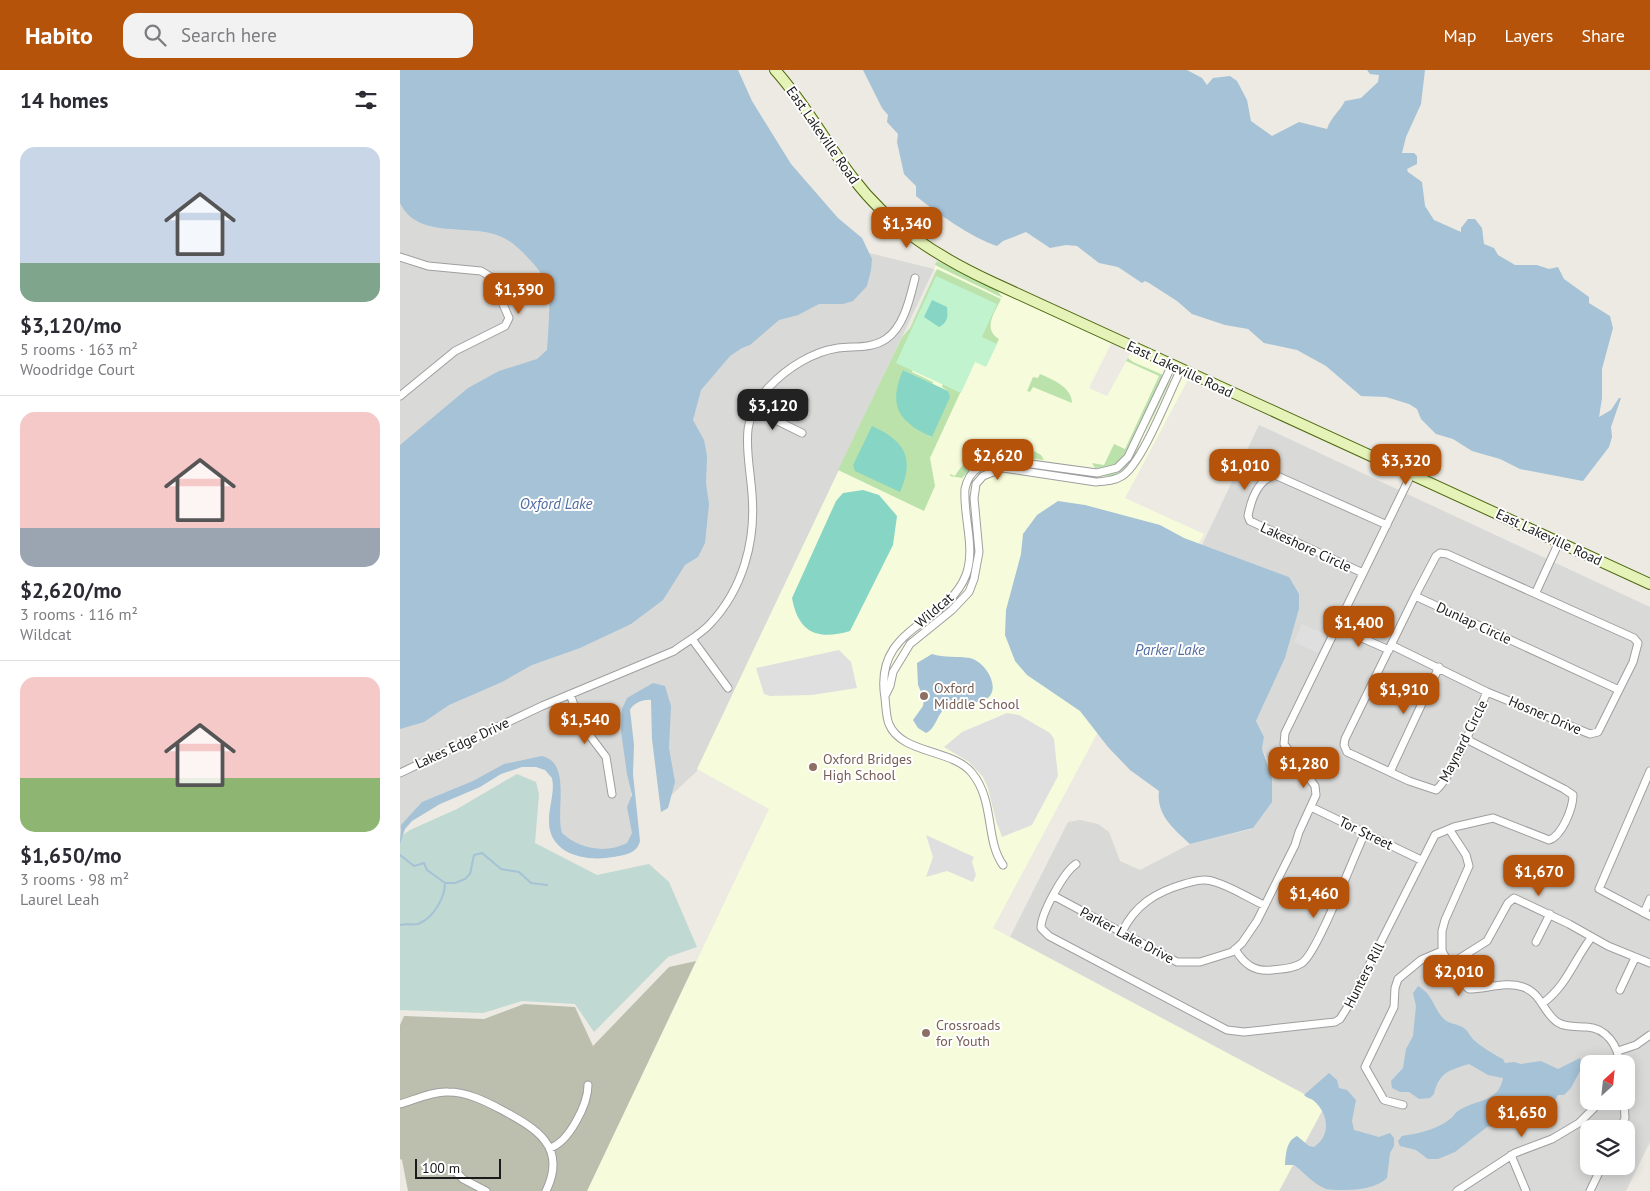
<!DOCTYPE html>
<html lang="en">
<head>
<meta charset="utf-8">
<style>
  :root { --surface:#fff; --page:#f2f2f3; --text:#2b2b33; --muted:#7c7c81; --line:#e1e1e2; --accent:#b45309 }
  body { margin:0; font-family:"PT Sans",sans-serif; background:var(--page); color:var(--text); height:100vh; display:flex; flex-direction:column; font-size:19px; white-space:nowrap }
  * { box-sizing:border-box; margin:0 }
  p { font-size:16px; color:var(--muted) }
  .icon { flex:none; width:28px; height:28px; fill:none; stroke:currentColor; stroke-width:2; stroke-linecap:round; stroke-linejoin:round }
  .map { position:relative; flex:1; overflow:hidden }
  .side { display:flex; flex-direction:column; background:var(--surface); width:400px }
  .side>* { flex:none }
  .needle { width:32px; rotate:27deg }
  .controls { position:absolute; left:1180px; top:985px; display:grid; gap:10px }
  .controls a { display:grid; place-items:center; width:55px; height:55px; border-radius:10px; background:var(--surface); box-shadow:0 2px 12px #0003; font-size:25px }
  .scale { position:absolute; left:15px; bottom:12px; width:86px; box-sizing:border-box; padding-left:5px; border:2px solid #1b1b1b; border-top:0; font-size:14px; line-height:18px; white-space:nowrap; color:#1b1b1b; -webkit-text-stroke:4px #fff; paint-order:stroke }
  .price { position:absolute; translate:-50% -42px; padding:0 11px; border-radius:10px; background:var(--accent); color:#fff; font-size:16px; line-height:32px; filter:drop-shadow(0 1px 2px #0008) }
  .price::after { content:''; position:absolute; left:50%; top:30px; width:15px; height:11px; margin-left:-8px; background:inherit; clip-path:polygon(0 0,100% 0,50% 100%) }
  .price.selected { background:#222; color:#fff }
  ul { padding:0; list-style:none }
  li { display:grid; align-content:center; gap:10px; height:265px; padding:0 20px }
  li+li { border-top:1px solid var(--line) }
  li span { display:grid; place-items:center; height:155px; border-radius:15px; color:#555 }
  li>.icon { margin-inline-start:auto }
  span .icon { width:90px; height:90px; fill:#fffc; stroke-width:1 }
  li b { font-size:21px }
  h2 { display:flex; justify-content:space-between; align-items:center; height:60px; padding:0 20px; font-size:21px }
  header { display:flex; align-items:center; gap:30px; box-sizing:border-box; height:70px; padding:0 25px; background:var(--accent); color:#fff }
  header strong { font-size:24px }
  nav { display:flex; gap:28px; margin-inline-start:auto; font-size:18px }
  .search { width:350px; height:45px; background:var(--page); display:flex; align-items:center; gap:12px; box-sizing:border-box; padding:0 18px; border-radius:15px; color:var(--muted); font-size:19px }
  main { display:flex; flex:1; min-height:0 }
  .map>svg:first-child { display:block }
  .residential { fill:#d9d9d8; fill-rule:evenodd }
  .education { fill:#f6fcdb }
  .construction { fill:#bcbfae }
  .grass { fill:#bce2ab }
  .wetland { fill:#c0d9d2 }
  .park { fill:#c1f4ce }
  .pitch { fill:#86d5c5 }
  .parking { fill:#dfdfdf }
  .water { fill:#a5c2d6 }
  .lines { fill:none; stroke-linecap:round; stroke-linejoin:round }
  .stream { stroke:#a5c2d6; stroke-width:2 }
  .minor-casing { stroke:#9f9f9f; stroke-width:9 }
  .secondary-casing { stroke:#4d670e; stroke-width:12 }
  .minor { stroke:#fff; stroke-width:7 }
  .secondary { stroke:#e5f3b9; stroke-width:10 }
  .education-dot { fill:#8d6e63; stroke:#fff; stroke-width:2 }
  .labels { text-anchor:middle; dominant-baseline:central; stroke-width:4; stroke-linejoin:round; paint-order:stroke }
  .street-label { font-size:14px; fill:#1b1b1b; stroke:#fff }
  .education-label { font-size:14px; fill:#785e54; stroke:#fff; text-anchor:start }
  .water-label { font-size:15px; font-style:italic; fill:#516ba1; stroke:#fff }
</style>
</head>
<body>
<header>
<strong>Habito</strong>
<div class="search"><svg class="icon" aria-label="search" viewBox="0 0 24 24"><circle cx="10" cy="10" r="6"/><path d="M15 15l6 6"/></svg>Search here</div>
<nav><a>Map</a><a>Layers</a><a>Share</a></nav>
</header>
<main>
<section class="side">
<h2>14 homes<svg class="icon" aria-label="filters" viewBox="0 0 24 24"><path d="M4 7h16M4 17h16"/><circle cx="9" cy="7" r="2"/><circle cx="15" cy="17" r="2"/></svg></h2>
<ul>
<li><span style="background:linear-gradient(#c9d6e8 75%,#7fa58c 0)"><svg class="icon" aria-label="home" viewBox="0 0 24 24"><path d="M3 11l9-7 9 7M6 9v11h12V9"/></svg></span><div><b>$3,120/mo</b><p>5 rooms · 163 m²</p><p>Woodridge Court</p></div></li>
<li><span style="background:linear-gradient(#f6c9c9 75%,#9aa5b1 0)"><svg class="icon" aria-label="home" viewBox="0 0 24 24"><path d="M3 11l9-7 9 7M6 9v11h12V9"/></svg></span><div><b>$2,620/mo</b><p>3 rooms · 116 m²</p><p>Wildcat</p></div></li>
<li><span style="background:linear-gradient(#f6c9c9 65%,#8fb573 0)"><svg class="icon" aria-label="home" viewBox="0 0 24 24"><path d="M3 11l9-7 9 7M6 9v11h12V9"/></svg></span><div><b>$1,650/mo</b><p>3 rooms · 98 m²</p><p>Laurel Leah</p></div></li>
</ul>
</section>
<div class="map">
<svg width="1250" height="1121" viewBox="0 0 1250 1121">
  <rect width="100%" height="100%" fill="#eceae2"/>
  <path class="residential" d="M 0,0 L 445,177 L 534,199 L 297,701 L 264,732 L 262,624 L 244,624 L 227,637 L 232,742 L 237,769 L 221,780 L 186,781 L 161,773 L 153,754 L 153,711 L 145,691 L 122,694 L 39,729 L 0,759 Z
    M 859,355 L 1250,537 L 1250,1072 L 1226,1121 L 879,1121 L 925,1036 L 610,867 L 668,752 L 680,750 L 698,754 L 709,762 L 720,791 L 740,800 L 790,774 L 852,759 L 868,691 L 862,679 L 864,667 L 856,651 L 885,588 L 899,539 L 889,507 L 802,475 ZM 1189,994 L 1226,994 L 1226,1031 L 1189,1031 ZM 1189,1059 L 1226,1059 L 1226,1096 L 1189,1096 Z"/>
  <path class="education" d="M 537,191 L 713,270 L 689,318 L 707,326 L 733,279 L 790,306 L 725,428 L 804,464 L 593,858 L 925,1035 L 879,1121 L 187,1121 L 369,739 L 297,699 L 502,267 L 510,258 L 537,201 L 534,199 Z"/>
  <path class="construction" d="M 296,891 L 187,1121 L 8,1121 L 2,1090 L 0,1089 L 0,955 L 4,946 L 84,949 L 124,934 L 175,937 L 193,976 L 269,897 Z"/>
  <path class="grass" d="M 537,191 L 596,219 L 603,228 L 539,197 L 535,195 Z
    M 537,199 L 601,229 C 595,242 582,259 599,269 L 586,296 L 562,285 L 519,287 L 512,302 L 533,312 L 533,314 L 503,300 L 507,352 L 531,367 L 548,321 L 542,317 L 544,308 L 561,321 L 530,388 L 535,416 L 524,441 L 438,400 L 502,267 L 510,258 Z
    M 728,288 L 733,292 L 763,305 L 724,387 C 715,396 708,399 695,398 L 692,393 L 704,395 L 714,374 L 725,379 L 759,306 L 726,291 Z
    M 640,304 C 652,309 672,317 672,333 L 633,317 L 630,322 L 627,321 L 633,307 L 638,308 Z
    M 771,309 L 731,393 L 714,406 L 694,407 L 694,405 C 734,409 746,358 760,329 C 763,322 766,313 771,309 Z
    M 632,380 L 641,385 L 644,390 L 596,385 L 579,391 L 562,408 L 550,406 L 550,404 L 555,406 C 574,374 598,380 630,385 Z"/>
  <path class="wetland" d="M 117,704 L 136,712 L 139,724 L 135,773 L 197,805 L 249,794 L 269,812 L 297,877 L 268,887 L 194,962 L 175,934 L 122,931 L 83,943 L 0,940 L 0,767 L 10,760 L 57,739 Z"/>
  <path class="park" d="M 536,206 L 597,234 L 582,267 L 597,274 L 586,297 L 575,292 L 561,323 L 496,293 Z"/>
  <path class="pitch" d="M 532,230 L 547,237 C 548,247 548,252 539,257 L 524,247 Z
    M 503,300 L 548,321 L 550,327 L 532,367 C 498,352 488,335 503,300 Z
    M 472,356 C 505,371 515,388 500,422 L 455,401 L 453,395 Z
    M 463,420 L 479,425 L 497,446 L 493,475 L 450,561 C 417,571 398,562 392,528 L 436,431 L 443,423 Z"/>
  <path class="parking" d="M 902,554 L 927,565 L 918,583 L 894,572 Z
    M 439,580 L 451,592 L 457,618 L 412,625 L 370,626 L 364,624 L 356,598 Z
    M 607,643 L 619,645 L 650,663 L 654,669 L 658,706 L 632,755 L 602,767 L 596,751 L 588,718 L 583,707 L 569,692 L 544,677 L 562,662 Z
    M 526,765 L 574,787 L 572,792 L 576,805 L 573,812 L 547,801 L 526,807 L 533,787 Z"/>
  <path class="water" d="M 0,0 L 338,0 L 352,31 L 391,94 L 438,148 L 462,168 L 472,189 L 471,200 L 467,216 L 453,231 L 443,234 L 419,234 L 398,245 L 379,250 L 350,275 L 342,278 L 330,286 L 301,320 L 293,350 L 304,370 L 307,386 L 306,413 L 309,434 L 305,473 L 298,487 L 285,495 L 263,530 L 231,554 L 180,578 L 132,595 L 102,612 L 49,635 L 24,652 L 0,659 L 0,375 L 68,318 L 99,301 L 137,289 L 147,280 C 148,263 150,244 149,226 C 148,212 140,200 130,190 C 120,179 111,170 97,165 C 67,154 17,169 0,133 Z
    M 463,0 L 787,0 L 802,8 L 807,15 L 813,8 L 830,6 L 837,11 L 847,30 L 851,51 L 872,66 L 899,52 L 927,59 C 931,47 940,41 945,31 L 961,28 L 978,12 L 979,5 L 970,4 L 967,0 L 1025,0 L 1021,34 L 1006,67 L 1002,83 L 1014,83 L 1017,86 L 1017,94 L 1007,99 L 1008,102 L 1022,112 L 1025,136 L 1034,150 L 1061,162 L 1061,158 L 1068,149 L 1075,149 L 1082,158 L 1084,174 L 1094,178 L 1098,185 L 1115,195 L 1137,195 L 1149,199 L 1158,197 L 1164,209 L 1189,227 L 1189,233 L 1210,246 L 1213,258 L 1202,299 L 1202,328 L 1199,347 L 1211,340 L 1219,328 L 1221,328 L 1211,357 L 1212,367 L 1209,377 L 1183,411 L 1120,399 L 1100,389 L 1072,381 L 1053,369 L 1036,364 L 1021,349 L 1017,339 L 1009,334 L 986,327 L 961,326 L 926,296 L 897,280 L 864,273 L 848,259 L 825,255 L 792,244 L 777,231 L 749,213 L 745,211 L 742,213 L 718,197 L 699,193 L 677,176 L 666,175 L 650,178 L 626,162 L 603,171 L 597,176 C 572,168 537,143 516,126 L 516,116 L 504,104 L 497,72 L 498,64 L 487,52 L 488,45 L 482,38 Z
    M 658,431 L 685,435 L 760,455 L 784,468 L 889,507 L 899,524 L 899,539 L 885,588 L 856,651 L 864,667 L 862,679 L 872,708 L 872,732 L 853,758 L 790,774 C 774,759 756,745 759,721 L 730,700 L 708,677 L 680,641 L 627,605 L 615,591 L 605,565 L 606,540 L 621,484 L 623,464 L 637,445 Z
    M 532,584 C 544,588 558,586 570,588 C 586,592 603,620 585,630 C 577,635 561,629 548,636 C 537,642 537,658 526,663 L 518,658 L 513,650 L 523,636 L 524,629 L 518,615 L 517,593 Z
    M 253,613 L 265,616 L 271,636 L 269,678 L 275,712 L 268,738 L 261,742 L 252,669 L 251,630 C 244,629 233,633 230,640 L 234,675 L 233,704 L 240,771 C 237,784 224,785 213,787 C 187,792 148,785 149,750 C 149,736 155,722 152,708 L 145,700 L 136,697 L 122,697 L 101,704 L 80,717 L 40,734 L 12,751 L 5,759 L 0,774 L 1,755 L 22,732 L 73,711 L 104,694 L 142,686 C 172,693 155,741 162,763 C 179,779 206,784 227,773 L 232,763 L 227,737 L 232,725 L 227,704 L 221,661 L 222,639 L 227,628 Z
    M 1018,916 C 1033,924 1033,938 1044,949 C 1050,955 1058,953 1065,959 C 1068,961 1069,965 1072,968 C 1077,974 1096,986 1103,989 L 1105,993 L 1114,992 L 1121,994 L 1141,991 L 1158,999 L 1180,988 L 1182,997 L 1171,1018 L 1164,1025 L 1158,1025 L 1154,1032 L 1139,1041 L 1129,1046 L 1121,1044 L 1116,1050 L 1087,1057 L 1055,1082 L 1038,1089 L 1028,1089 L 1016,1080 L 1000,1076 L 998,1071 L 1002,1066 C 1016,1064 1039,1059 1050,1049 C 1053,1047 1055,1043 1058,1041 C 1075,1029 1099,1033 1103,1008 L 1088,1005 L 1069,994 C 1050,1000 1039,1002 1034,1024 L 1030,1028 L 1019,1029 L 1009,1022 L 1000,1022 L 992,1018 L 991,1011 L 1003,998 L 1006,979 L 1013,966 L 1016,936 L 1013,923 Z
    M 929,1003 L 937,1010 L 939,1018 L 947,1020 L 956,1030 L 952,1051 L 954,1060 L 979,1067 L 990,1063 L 994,1068 L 994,1076 L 990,1083 L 987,1108 C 974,1121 944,1121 926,1119 C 913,1114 905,1103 894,1095 L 885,1095 C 886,1084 886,1071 897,1066 L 909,1076 L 914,1077 C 931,1066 929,1044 914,1031 C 911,1028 908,1029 904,1025 Z"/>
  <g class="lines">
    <path class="stream" d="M 0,785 L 14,796 L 24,793 L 27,800 L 45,813 L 55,813 L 65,809 L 70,804 L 74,785 L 82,783 L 101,799 L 119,802 L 131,813 L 147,815
      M 0,855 C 7,853 15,856 20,853 C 34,847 45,827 45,813"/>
    <defs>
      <path id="minor" d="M 0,187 L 28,196 L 81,201 L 91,207 L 109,248 L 105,256 L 55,281 L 0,326
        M 353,339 L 402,363
        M 963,503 L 850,451 L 848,446 C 851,430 857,410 875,405 L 987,455
        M 1136,522 L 1159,472
        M 1015,526 L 945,669 L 944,675 L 947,682 L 1009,711 L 1036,720 C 1053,706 1077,644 1087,622
        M 937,557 L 989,580
        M 292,569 L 328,618
        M 991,575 L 1087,622 L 1190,664 L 1198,662 L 1233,592 L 1238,573 L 1234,568 L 1047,484 L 1040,483 L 1036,486 L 1015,526 L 1219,620
        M 170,624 L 181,654 L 206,687 L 212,724
        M 485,626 L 490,616 L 493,602 L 510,574 L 552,540 L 569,522 L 574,509 L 579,482 L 574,428 L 576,414 L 583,406 L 603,398 L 696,412 C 706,411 714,411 722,406 C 742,394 769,323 781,299
        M 1250,701 L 1199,819 L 1250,846
        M 990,702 L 1039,597
        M 0,703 L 142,636 L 274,581 C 286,572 300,565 310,554 C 343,519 356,471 352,424 C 349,382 337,351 369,317 C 387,298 412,282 438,278 C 454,276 471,279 486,269 C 504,257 510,228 515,208
        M 911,737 L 1021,790
        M 1049,759 L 1066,785 L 1069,796 L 1045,850 L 1042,861 L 1042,881 L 1058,910 L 1069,919 C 1086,919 1106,911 1123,917 C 1141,923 1143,942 1157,952 C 1166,958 1177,956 1187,957 C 1206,958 1219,976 1219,994
        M 676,794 C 664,802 641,843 641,858 L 649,866 L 827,960 L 844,962 L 935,952 L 940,949 L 950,933 L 1035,765 L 1054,757 L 1093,748 L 1149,770 C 1162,766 1173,738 1173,725 L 1164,719 L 1066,669
        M 603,795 C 585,770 595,731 572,703 C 553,679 501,684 489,654 C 486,647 486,636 485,628 C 473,556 546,556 566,505 C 576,478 563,447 565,419 C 569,399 583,393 602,390 L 697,403 L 717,398 L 728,387 L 772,295
        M 654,826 L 777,892 L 800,892 L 832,882 L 842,873 L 857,851 L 895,775 L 899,762 L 916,725 L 915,716 L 884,674 L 885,663 L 1011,405
        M 1244,843 L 1250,829
        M 722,862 C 735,835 756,822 784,814 C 794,811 805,808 815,812 C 832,817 848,828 864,835
        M 1136,872 L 1150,844
        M 835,879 C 844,894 854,902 872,900 C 881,899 893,899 902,893 C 918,882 954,785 965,763
        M 1049,895 L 1087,871 L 1108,833 L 1114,828 L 1169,854 L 1208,876 L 1250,893
        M 1220,920 L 1235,888
        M 1143,933 C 1167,915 1173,892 1191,868
        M 1218,981 L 1236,975 L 1250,965
        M 0,1034 C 14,1030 33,1021 48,1022 C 67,1022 85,1031 102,1040 C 135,1058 168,1076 146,1121
        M 1003,1035 L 984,1030 L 965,997 L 994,937 L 995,918 L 998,909 L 1021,890 L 1042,881
        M 1220,1059 L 1225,1048 L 1224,1031
        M 150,1078 C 169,1072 188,1034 188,1015
        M 1111,1085 L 1126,1121
        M 54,1100 L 63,1109 L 86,1121
        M 1057,1121 L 1115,1083 L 1152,1069 L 1179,1053 L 1201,1031
        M 1190,1121 L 1202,1096"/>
      <path id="secondary" d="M 375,0 C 405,33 426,73 453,108 C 489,156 538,187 592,212 L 1250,514"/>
    </defs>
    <use href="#minor" class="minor-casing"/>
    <use href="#secondary" class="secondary-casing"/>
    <use href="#minor" class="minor"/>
    <use href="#secondary" class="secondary"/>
  </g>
  <g class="education-dot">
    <circle cx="524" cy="626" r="5"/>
    <circle cx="413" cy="697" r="5"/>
    <circle cx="526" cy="963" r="5"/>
  </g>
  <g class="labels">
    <g class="street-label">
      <text transform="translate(423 65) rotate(55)">East Lakeville Road</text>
      <text transform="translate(780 299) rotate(25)">East Lakeville Road</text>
      <text transform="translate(1149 467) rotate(25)">East Lakeville Road</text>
      <text transform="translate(906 477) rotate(25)">Lakeshore Circle</text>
      <text transform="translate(534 540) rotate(-41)">Wildcat</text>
      <text transform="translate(1074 553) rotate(25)">Dunlap Circle</text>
      <text transform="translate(1145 645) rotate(23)">Hosner Drive</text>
      <text transform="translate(1063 671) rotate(-63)">Maynard Circle</text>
      <text transform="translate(62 673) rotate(-25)">Lakes Edge Drive</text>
      <text transform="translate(966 763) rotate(26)">Tor Street</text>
      <text transform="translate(727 865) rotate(28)">Parker Lake Drive</text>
      <text transform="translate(964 905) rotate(-63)">Hunters Rill</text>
    </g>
    <g class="education-label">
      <text x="534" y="618">Oxford<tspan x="534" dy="16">Middle School</tspan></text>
      <text x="423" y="689">Oxford Bridges<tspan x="423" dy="16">High School</tspan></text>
      <text x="536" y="955">Crossroads<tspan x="536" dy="16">for Youth</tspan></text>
    </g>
    <g class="water-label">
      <text x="156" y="433">Oxford Lake</text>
      <text x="770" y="579">Parker Lake</text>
    </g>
  </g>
</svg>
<div class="controls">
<a><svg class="needle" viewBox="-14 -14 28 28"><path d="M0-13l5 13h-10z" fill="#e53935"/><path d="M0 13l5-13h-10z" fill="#7c7c81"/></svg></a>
<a><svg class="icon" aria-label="layers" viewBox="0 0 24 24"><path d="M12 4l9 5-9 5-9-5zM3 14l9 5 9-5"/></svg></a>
</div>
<div class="scale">100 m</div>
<b class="price" style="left:507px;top:179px">$1,340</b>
<b class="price" style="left:119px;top:245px">$1,390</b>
<b class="price selected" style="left:373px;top:361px">$3,120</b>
<b class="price" style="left:598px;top:411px">$2,620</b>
<b class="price" style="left:1006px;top:416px">$3,320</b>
<b class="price" style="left:845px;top:421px">$1,010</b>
<b class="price" style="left:959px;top:578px">$1,400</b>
<b class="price" style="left:1004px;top:645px">$1,910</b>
<b class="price" style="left:185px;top:675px">$1,540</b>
<b class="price" style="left:904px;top:719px">$1,280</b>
<b class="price" style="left:1139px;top:827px">$1,670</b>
<b class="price" style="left:914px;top:849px">$1,460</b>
<b class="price" style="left:1059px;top:927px">$2,010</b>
<b class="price" style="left:1122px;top:1068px">$1,650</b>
</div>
</main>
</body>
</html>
